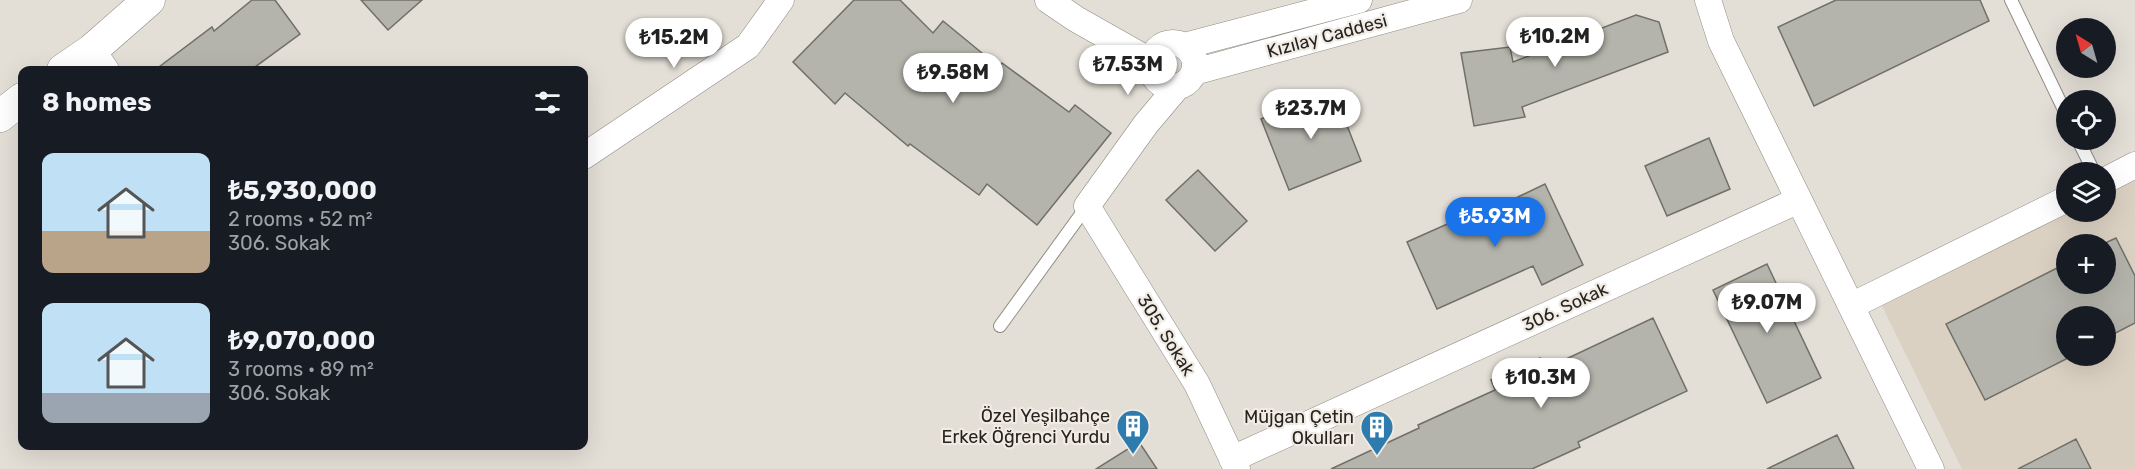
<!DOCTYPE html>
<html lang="en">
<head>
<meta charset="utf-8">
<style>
  :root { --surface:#171b24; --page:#242831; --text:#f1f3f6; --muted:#9ea1a6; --accent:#1a73e8 }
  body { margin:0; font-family:Rubik,sans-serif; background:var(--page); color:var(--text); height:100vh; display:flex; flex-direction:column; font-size:22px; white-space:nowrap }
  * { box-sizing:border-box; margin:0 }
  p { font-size:20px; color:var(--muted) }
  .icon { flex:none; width:33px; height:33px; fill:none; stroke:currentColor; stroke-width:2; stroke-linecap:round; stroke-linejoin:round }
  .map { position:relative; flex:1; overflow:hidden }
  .panel { position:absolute; left:18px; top:66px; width:570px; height:384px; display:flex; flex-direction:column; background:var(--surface); border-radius:12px; box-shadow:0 6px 24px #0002 }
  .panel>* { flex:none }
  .needle { width:39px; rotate:323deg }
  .controls { position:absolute; left:2056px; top:18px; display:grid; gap:12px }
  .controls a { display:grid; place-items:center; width:60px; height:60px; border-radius:50%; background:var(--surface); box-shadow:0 6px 24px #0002; font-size:30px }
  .price { position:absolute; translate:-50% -51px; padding:0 14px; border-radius:21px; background:#fff; color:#222; font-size:20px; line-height:39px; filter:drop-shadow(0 2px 3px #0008) }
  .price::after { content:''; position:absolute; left:50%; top:36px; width:18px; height:14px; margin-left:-9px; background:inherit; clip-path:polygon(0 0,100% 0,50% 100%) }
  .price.current { background:var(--accent); color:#fff }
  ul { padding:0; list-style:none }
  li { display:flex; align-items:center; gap:18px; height:150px; padding:0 24px }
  li span { display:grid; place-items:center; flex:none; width:168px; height:120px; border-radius:12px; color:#555 }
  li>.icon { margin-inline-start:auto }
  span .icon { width:72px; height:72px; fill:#fffc; stroke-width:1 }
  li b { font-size:26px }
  h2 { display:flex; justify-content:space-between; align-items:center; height:72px; padding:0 24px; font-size:26px }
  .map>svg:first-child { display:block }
  .built { fill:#dbd1c3; fill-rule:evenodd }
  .building { fill:#b4b4ac; stroke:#707068; stroke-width:1.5 }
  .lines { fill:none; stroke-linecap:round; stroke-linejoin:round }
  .service-casing { stroke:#918b85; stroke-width:14 }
  .minor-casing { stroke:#918b85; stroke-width:27 }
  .tertiary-casing { stroke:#918b85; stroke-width:33 }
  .service { stroke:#fff; stroke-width:12 }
  .minor { stroke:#fff; stroke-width:26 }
  .tertiary { stroke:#fff; stroke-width:32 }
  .labels { text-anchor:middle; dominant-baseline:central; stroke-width:4.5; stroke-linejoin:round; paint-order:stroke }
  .street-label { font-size:18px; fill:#262421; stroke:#f1ebe4 }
  .poi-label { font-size:18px; fill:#262421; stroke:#f1ebe4; text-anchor:end }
</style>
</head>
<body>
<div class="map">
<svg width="2135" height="469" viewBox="0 0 2135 469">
  <rect width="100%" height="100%" fill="#e3ded6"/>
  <path class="built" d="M 2135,177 L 2135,469 L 1962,469 L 1881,304 L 2067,212 L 2106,212 L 2106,192 ZM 2067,244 L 2106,244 L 2106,284 L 2067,284 ZM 2067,316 L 2106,316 L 2106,356 L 2067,356 Z"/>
  <path class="building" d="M 252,0 L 275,0 L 300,34 L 251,70 L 155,70 L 212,27 L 214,31 Z
    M 361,0 L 422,0 L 388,30 Z
    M 854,0 L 900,0 L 933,33 L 943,21 L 999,67 L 1002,63 L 1069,112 L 1075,105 L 1111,133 L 1037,225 L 987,184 L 979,195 L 910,144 L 908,146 L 845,93 L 835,104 L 793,62 Z
    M 1836,0 L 1980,0 L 1989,21 L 1814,106 L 1778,27 Z
    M 1636,15 L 1659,22 L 1668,52 L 1522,107 L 1525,117 L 1474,126 L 1461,53 L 1510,47 L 1513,62 Z
    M 1333,90 L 1361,161 L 1289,190 L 1261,119 Z
    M 1709,138 L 1730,189 L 1667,216 L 1645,166 Z
    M 1198,170 L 1247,221 L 1215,251 L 1166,200 Z
    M 1545,184 L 1583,265 L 1542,285 L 1533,266 L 1437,309 L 1407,242 L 1472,213 L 1474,218 Z
    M 2116,238 L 2135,276 L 2135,323 L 2106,338 L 2106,316 L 2067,316 L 2067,356 L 2072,356 L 1985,400 L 1946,324 L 2067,263 L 2067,284 L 2106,284 L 2106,244 L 2103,244 Z
    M 1767,264 L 1821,378 L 1767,403 L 1713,290 Z
    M 1653,318 L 1687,391 L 1578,442 L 1580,447 L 1532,469 L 1331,469 L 1419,428 L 1418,425 L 1495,390 L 1491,380 L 1540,358 L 1545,369 Z
    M 1837,435 L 1854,469 L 1767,469 Z
    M 2076,439 L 2091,469 L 2018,469 Z
    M 1139,442 L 1157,469 L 1096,469 Z"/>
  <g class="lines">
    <defs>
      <path id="service" d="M 2011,0 L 2067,116
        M 2078,140 L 2094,172
        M 1000,326 L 1087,206"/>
      <path id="minor" d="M 1048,0 L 1076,19 L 1152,62
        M 1708,0 L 1721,41 L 1931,469
        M1151 65a22 22 0 1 1 44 0a22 22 0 1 1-44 0Z
        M 1184,46 L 1359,0
        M 92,50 L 106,70
        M 1194,72 L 1459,0
        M 1178,86 L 1146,124 L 1087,206 L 1197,384 L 1237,469
        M 584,156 L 748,46 L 781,0
        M 2106,180 L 2135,165
        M 1851,306 L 2067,199
        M 1232,459 L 1799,200"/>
      <path id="tertiary" d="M 63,70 L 92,50 L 149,0
        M 0,116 L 22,99"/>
    </defs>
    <use href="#service" class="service-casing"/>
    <use href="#minor" class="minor-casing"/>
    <use href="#tertiary" class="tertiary-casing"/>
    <use href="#service" class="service"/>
    <use href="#minor" class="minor"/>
    <use href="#tertiary" class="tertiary"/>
  </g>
  <defs>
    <symbol id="building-pin" viewBox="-11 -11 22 30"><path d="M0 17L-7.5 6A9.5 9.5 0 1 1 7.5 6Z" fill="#2e7cae" stroke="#f1ebe4"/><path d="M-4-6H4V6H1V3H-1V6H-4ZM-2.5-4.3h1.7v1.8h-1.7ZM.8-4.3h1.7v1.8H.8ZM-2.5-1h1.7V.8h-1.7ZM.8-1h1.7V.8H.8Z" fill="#fff"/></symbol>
  </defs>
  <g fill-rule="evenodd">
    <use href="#building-pin" x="1114" y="407" width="38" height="52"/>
    <use href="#building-pin" x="1358" y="408" width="38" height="52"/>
  </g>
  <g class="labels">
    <g class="street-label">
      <text transform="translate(1327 36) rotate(-15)">Kızılay Caddesi</text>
      <text transform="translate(1565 307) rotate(-25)">306. Sokak</text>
      <text transform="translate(1166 335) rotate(58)">305. Sokak</text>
    </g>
    <g class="poi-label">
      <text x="1110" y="416">Özel Yeşilbahçe<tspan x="1110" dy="21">Erkek Öğrenci Yurdu</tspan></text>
      <text x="1354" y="417">Müjgan Çetin<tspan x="1354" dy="21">Okulları</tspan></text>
    </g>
  </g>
</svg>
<div class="controls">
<a><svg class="needle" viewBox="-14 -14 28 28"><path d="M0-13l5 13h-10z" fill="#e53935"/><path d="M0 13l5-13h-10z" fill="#9ea1a6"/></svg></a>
<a><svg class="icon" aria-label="locate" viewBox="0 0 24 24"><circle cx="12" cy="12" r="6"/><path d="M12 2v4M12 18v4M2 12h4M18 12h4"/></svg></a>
<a><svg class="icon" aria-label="layers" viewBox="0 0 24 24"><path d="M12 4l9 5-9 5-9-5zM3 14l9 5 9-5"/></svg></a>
<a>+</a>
<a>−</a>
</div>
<b class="price" style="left:1555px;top:68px">₺10.2M</b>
<b class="price" style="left:674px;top:69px">₺15.2M</b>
<b class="price" style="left:1128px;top:96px">₺7.53M</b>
<b class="price" style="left:953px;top:104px">₺9.58M</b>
<b class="price" style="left:1311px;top:140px">₺23.7M</b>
<b class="price current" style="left:1495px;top:248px">₺5.93M</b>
<b class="price" style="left:1767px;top:334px">₺9.07M</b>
<b class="price" style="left:1541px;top:409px">₺10.3M</b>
<section class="panel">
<h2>8 homes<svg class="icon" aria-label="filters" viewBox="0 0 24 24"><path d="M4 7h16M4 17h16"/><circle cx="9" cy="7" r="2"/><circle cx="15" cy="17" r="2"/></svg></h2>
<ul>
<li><span style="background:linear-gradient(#bfe0f5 65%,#b9a48a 0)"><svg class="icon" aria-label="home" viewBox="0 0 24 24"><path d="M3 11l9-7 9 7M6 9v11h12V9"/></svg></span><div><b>₺5,930,000</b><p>2 rooms · 52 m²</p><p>306. Sokak</p></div></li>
<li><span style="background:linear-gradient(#bfe0f5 75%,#9aa5b1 0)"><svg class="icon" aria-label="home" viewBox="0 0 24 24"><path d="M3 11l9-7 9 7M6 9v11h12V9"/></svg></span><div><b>₺9,070,000</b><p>3 rooms · 89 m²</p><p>306. Sokak</p></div></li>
</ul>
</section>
</div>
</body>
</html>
